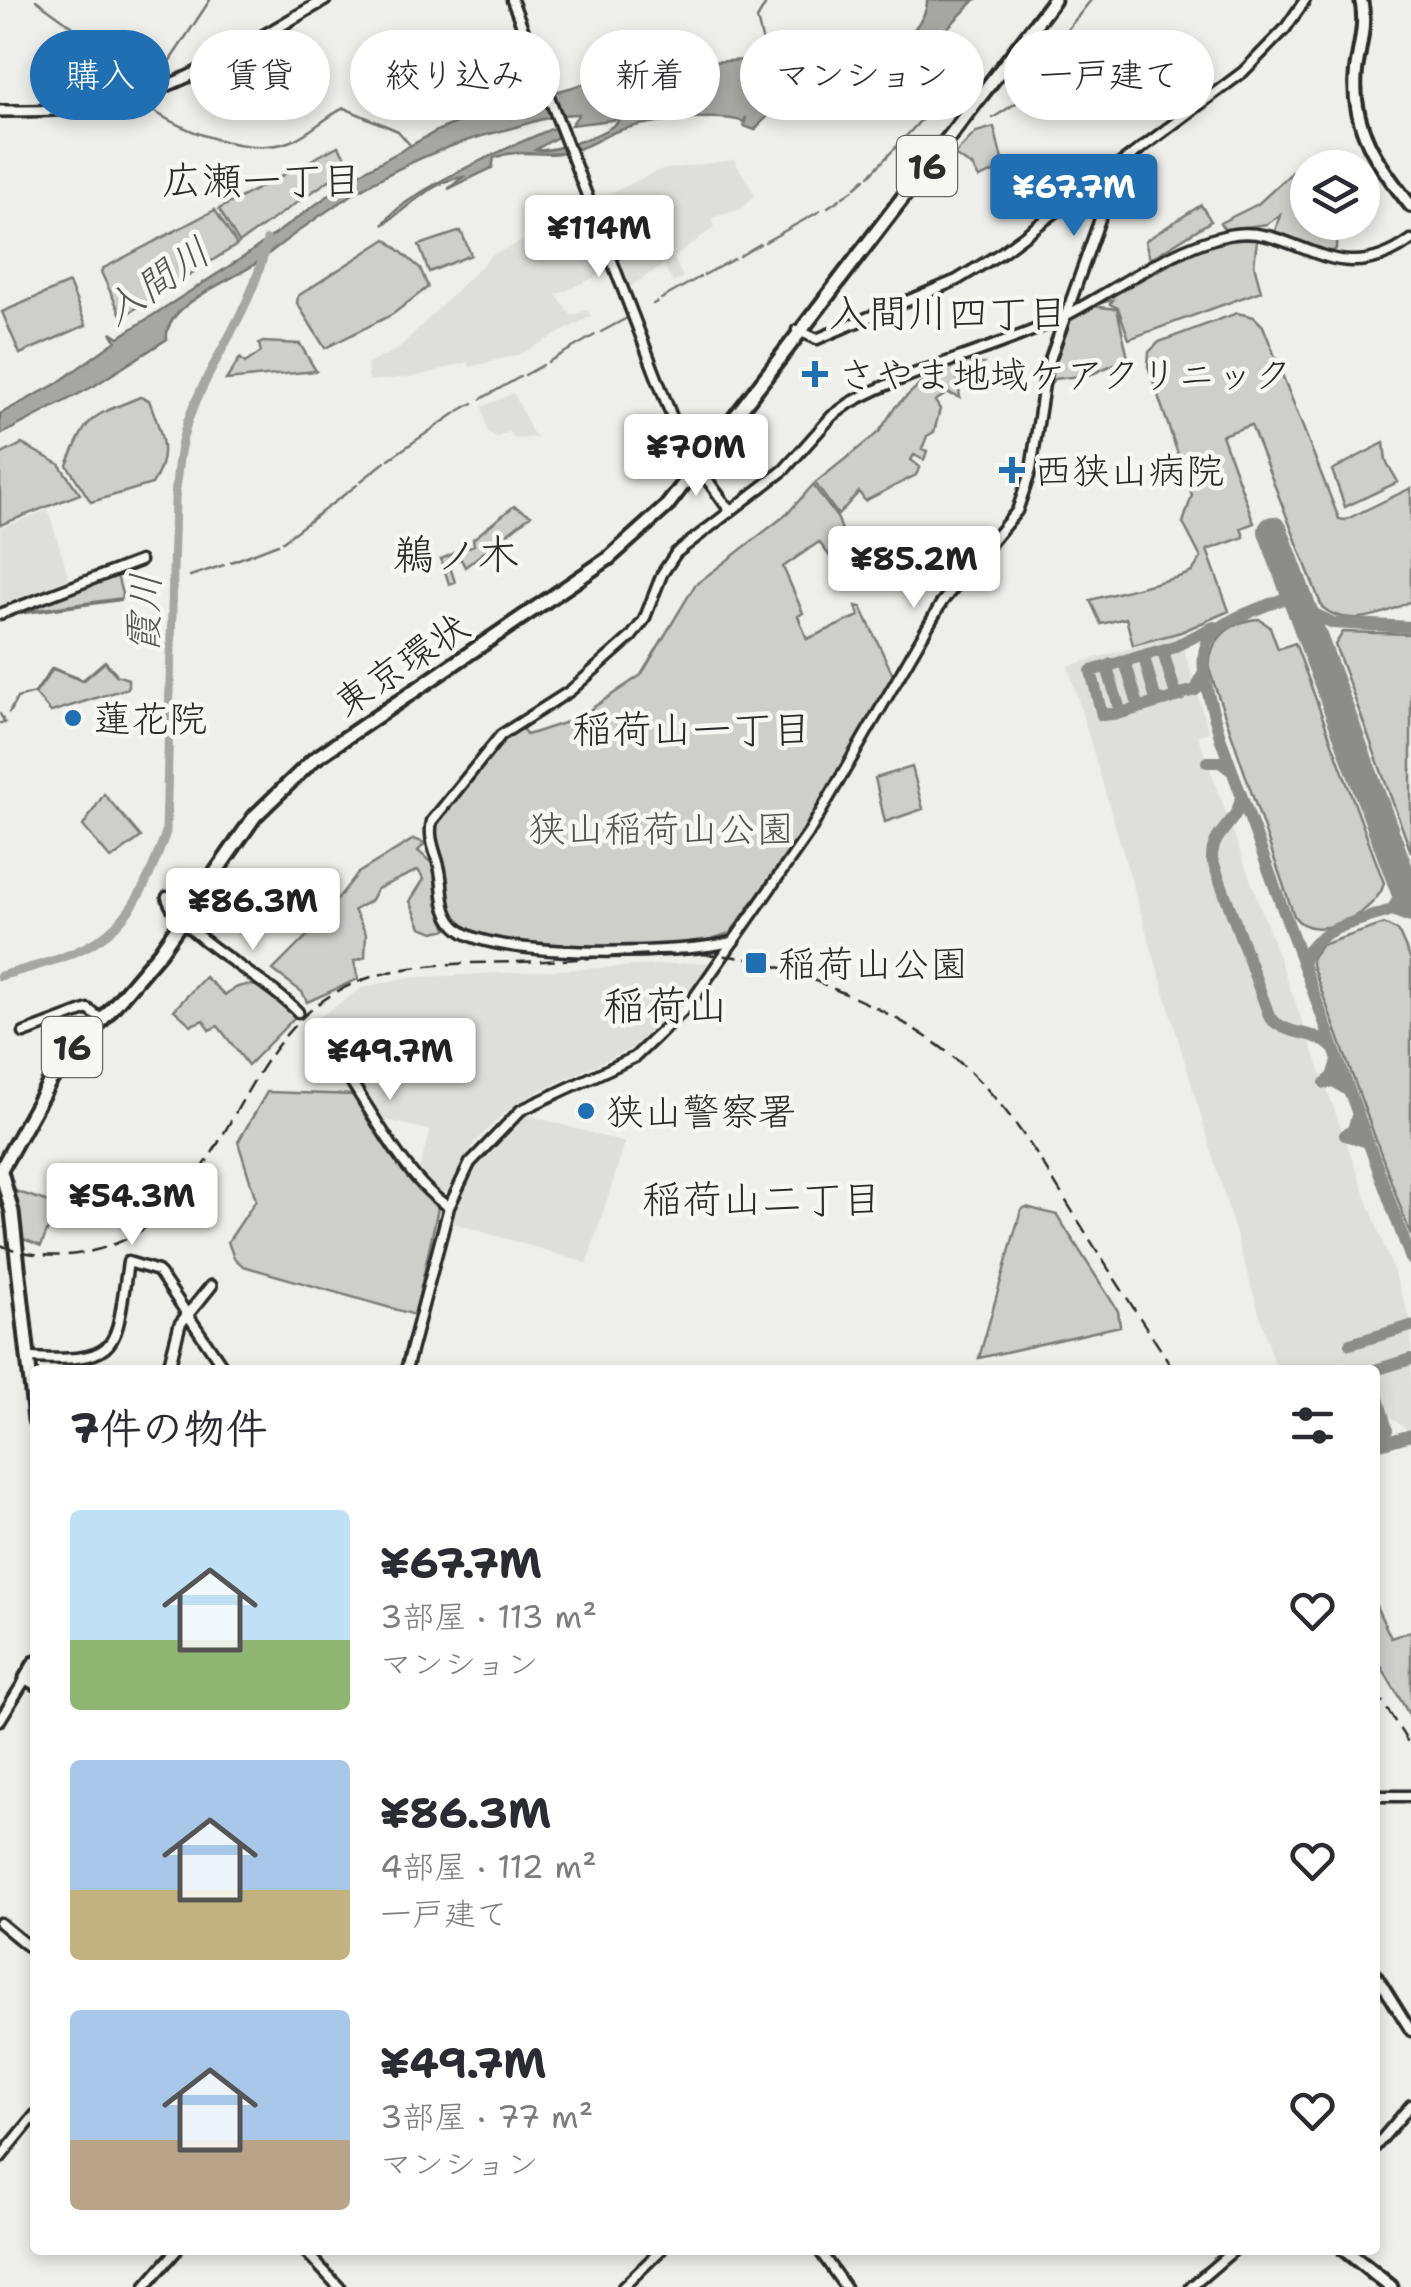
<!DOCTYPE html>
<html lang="ja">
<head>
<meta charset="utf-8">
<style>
  :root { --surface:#fff; --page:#f2f2f3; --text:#2b2b33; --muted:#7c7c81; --accent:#1f6fb2 }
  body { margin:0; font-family:"Shantell Sans","Klee One",sans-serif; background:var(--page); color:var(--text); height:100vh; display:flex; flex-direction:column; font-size:38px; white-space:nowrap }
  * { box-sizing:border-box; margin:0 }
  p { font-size:32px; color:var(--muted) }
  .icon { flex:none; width:55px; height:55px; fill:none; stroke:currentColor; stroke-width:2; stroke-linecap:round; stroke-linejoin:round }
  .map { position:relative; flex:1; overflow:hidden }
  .side { position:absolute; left:30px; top:1365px; width:1350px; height:890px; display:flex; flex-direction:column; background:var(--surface); border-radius:10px; box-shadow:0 5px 15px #0003 }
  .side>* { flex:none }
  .top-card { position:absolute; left:30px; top:30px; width:1352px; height:90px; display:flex; gap:20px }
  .tools { position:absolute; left:1290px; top:150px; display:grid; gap:20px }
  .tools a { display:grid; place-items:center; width:90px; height:90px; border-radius:50%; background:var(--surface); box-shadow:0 5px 15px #0003; font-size:50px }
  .price { position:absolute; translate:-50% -85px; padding:0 22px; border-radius:10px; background:#fff; color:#222; font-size:32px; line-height:65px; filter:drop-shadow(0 2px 5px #0008) }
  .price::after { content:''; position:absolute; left:50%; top:60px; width:30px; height:22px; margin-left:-15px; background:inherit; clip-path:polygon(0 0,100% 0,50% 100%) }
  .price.current { background:var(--accent); color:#fff }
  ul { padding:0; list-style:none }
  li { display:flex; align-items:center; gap:30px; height:250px; padding:0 40px }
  li span { display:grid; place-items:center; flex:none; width:280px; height:200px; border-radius:10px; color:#555 }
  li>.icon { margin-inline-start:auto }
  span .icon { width:120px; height:120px; fill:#fffc; stroke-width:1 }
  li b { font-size:42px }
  h2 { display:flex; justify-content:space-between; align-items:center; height:120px; padding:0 40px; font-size:42px }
  .chip { padding:0 35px; border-radius:45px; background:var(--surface); box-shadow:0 5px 15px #0003; font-size:35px; line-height:90px }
  .chip.current { background:var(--accent); color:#fff }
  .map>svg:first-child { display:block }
  .built { fill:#dededb }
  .green { fill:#cececa; stroke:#7c7c7a; stroke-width:2.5 }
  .water { fill:#a6a6a3; stroke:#757573; stroke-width:2.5 }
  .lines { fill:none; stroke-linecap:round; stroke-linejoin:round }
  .stream { stroke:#757573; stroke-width:2.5 }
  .river { stroke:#a6a6a3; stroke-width:9 }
  .taxiway { stroke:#8c8c8a; stroke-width:12 }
  .runway { stroke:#8c8c8a; stroke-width:30 }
  .tertiary-tunnel { stroke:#c7c7c4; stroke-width:8; stroke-dasharray:8 4; stroke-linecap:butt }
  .tertiary-casing { stroke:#2b2b2b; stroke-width:15 }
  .secondary-casing { stroke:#2b2b2b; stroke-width:16 }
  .primary-casing { stroke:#2b2b2b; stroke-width:18 }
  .trunk-casing { stroke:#2b2b2b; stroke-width:19 }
  .tertiary { stroke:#f6f6f2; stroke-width:8 }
  .secondary { stroke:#f6f6f2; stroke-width:9 }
  .primary { stroke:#f6f6f2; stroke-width:10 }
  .trunk { stroke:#f6f6f2; stroke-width:11 }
  .rail { stroke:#2b2b2b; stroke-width:2.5; stroke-dasharray:15 8; stroke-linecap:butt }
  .poi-dot { fill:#1f6fb2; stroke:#f6f6f2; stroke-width:4 }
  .labels { text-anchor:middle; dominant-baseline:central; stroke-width:9; stroke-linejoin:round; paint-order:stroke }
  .shield { fill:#f6f6f2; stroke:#686867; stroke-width:2.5 }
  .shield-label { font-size:35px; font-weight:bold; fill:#2b2b2b }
  .poi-label { font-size:38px; fill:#2b2b2b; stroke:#f6f6f2; text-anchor:start }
  .street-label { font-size:38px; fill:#2b2b2b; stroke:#f6f6f2 }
  .park-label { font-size:38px; fill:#545453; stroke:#f6f6f2 }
  .neighbourhood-label { font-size:40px; fill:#2b2b2b; stroke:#f6f6f2 }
  .water-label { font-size:40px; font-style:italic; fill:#565655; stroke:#f6f6f2 }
  .quarter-label { font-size:42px; fill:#2b2b2b; stroke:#f6f6f2 }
</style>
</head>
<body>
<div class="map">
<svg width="1411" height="2287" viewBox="0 0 1411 2287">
  <rect width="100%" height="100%" fill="#eeeeea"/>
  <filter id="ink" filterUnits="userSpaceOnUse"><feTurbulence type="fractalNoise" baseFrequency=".01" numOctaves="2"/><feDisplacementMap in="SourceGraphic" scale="20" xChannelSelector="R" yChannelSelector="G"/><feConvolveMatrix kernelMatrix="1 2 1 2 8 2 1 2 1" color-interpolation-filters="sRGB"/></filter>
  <g filter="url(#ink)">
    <path class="built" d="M 734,160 L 755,195 L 741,209 L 712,218 L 714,227 L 674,258 L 683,277 L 673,283 L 664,265 L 627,288 L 592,202 L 660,170 Z
      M 584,213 L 611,270 L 556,295 L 572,316 L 587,310 L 591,316 L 520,354 L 470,367 L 468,362 L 418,376 L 369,381 L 367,364 L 397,350 L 492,255 Z
      M 514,393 L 532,432 L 538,437 L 514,439 L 510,432 L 495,438 L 487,430 L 482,407 Z
      M 48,510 L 70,581 L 0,608 L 0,528 Z
      M 1179,634 L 1209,732 L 1198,736 L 1411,1320 L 1411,1432 L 1375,1407 L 1375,1370 L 1348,1370 L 1343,1362 L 1308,1370 L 1276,1370 L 1068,666 Z
      M 713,962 L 661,1027 L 632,1048 L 535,1093 L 504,1113 L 474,1143 L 447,1191 L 440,1193 L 419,1168 L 431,1131 L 383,1119 L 353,1069 L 313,1021 L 362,988 L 403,978 Z
      M 525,1114 L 625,1143 L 587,1263 L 450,1222 L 475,1164 Z"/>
    <path class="green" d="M 994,127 L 1004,168 L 979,178 L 972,166 L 954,155 L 976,132 Z
      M 338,146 L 351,165 L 239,243 L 219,209 Z
      M 1313,153 L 1332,167 L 1308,168 L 1308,222 L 1337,223 L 1336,249 L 1325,255 L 1274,234 L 1280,215 L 1267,224 L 1225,230 L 1220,223 L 1258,204 Z
      M 1201,205 L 1211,221 L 1150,259 L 1145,241 Z
      M 215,210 L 237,245 L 122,317 L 101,272 L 104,268 Z
      M 461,231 L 471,255 L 429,272 L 419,245 Z
      M 386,239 L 420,268 L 428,287 L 393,314 L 325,348 L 297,303 L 298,296 Z
      M 1234,239 L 1257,240 L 1254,265 L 1261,291 L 1129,339 L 1118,308 L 1110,304 L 1113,300 L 1096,304 L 1199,249 Z
      M 69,283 L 86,325 L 20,354 L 2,312 Z
      M 1092,306 L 1117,309 L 1128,358 L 1090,375 L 1054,379 L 1044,393 L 1068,319 Z
      M 1237,313 L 1254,317 L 1263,326 L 1339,519 L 1345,520 L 1411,488 L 1411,601 C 1385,614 1347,629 1322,607 L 1251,425 L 1222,435 L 1254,523 L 1241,528 L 1244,537 L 1207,550 L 1229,611 L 1181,632 L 1133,645 L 1126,618 L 1101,624 L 1090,600 L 1182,576 L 1192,572 L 1201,558 L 1183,523 L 1192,495 L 1148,366 L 1149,352 L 1159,342 Z
      M 263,342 L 300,344 L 316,371 L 226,380 L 240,358 L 245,363 L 261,352 L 259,344 Z
      M 969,359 L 971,364 L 982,364 L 958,378 L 960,398 L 948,393 L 935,401 L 940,409 L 934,432 L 927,436 L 922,449 L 927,451 L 924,460 L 914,455 L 911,460 L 920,467 L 916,475 L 865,501 L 859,492 L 838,515 L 815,483 L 879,432 L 896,406 L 932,373 Z
      M 140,397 L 149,400 C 160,431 173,453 152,484 L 91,502 L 67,465 C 90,412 88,419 140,397 Z
      M 1384,443 L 1386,461 L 1398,482 L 1345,507 L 1332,470 Z
      M 22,444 L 59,464 L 80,494 L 0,525 L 0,455 Z
      M 813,485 L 838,519 L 850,554 L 835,563 L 819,542 L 783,567 L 803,613 L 798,616 L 807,639 L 859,616 L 856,606 L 861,607 L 894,677 L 801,837 L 730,933 L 689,946 L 548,946 L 483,938 L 460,926 L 452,916 L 433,830 L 501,740 L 521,727 L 527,735 L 579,718 L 590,735 L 600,728 L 591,709 L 641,675 L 695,585 L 787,514 Z
      M 514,506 L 531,515 L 465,567 L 461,559 L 449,564 L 455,582 L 449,584 L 441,559 L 474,545 L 473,539 Z
      M 117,575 L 123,598 L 21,612 Z
      M 1259,619 L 1270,627 L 1278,649 L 1295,643 L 1384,883 C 1378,912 1314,946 1294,916 L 1210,672 C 1206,640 1231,621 1259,619 Z
      M 1343,632 L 1411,634 L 1411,852 L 1335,645 Z
      M 105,662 L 116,675 L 128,679 L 128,688 L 51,712 L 35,694 L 53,669 L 83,681 Z
      M 912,767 L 923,809 L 885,822 L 875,778 Z
      M 104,794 L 141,837 L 111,859 L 83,826 Z
      M 414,839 L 425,843 L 418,851 L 434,865 L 437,904 L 447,929 L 434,932 L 421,927 L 410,901 L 424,879 L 418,870 L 377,889 L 370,901 L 354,910 L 366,934 L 365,957 L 354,961 L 358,979 L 307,1002 L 302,992 L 273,970 L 312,931 L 358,873 Z
      M 1384,924 L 1398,931 L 1411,960 L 1411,1236 L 1312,965 L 1312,957 L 1321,945 Z
      M 205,977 L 225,995 C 250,973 275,991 296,1016 L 248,1065 L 218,1026 L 209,1030 L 204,1020 L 191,1025 L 174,1010 Z
      M 267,1092 L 357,1095 L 438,1208 L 415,1315 L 243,1266 L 234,1258 L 228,1242 L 256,1200 L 238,1142 Z
      M 15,1191 L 58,1205 L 41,1246 L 18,1237 Z
      M 1026,1207 L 1057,1215 L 1118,1311 L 1120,1326 L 979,1358 L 1021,1210 Z
      M 1375,1604 L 1391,1638 L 1411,1631 L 1411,1718 L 1375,1656 Z"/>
    <path class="water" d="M 927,0 L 975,0 L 917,59 L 866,92 L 823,107 C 802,87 766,114 755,130 L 744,126 L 746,117 L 744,122 C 717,112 644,122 617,131 C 599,138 586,149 567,152 C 539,158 521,147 494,158 L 492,168 L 448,189 L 463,177 C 433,181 410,206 383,225 C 401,193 518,143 556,127 L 559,136 L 535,150 C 552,153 610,134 620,119 L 571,125 L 579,114 C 552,114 531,123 505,130 C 408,153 335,201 258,262 C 236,279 163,304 167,339 L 94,386 L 0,435 L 0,414 L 56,384 L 116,341 L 111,332 L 119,337 L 245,256 L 355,176 L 439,130 L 484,112 L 612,76 L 653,79 L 682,73 L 627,66 L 748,60 L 763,53 L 764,47 L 762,62 L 767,50 L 788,56 L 778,56 L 778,66 L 773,66 L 776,73 C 796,75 818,82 838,79 C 866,74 929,30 927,0 Z"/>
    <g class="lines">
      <path class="stream" d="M 36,0 L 80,32 L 169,62 L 210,0
        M 88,35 L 81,59 L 133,95
        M 764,47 L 757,19 L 768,0
        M 139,100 C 172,129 249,158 291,141 C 311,133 325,117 344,108 L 398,131 L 410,145
        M 993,118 L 1036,90 L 1067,30 L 1091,0
        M 869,176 L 922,119 L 945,111
        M 856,187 L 865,179
        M 843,197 L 853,190
        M 828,207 L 840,199
        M 765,242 L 820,211
        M 740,256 L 760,244
        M 704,275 L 734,259
        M 661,299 L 700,277
        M 653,304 L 657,302
        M 601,332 L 629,317
        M 548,362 L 595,335
        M 525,375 L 543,365
        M 481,399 L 520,377
        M 459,411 L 473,403
        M 389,459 L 457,412
        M 361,481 L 385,462
        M 283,541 L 357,485
        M 231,562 L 278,544
        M 190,576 L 224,565
        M 131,597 L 153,590
        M 25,613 L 120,600
        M 9,713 L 17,698 L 35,693 L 52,668 L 83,680 L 105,661 L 116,673
        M 0,714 L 5,723 L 0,723"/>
      <path class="river" d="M 0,976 C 101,949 130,937 166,832 L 175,499 C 177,473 179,448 187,423 C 210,359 254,309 267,240"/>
      <path class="taxiway" d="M 1297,594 C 1193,632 1189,632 1221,740 L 1411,1259
        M 1302,608 L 1333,623 L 1411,627
        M 1147,654 L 1145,661 L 1155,697 L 1164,701
        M 1129,659 L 1126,665 L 1139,708
        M 1111,664 L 1108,671 L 1121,713 L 1180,696
        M 1202,676 L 1196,690 L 1176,695 L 1163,652 L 1214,627
        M 1121,713 L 1102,715 L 1091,671 L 1165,649
        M 1207,762 L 1220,762 L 1232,771
        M 1241,796 C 1239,824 1211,831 1212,859 L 1270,1018 C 1290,1038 1315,1029 1333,1048
        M 1392,910 L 1402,893 L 1400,875
        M 1304,962 C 1310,928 1364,920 1392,910 L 1411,917
        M 1338,1061 L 1333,1077 L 1325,1083 L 1336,1082 L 1350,1092
        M 1357,1116 L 1353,1130 L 1345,1135 L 1368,1142
        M 1350,1344 L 1411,1326
        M 1375,1370 L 1411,1359
        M 1375,1387 L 1387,1430 L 1379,1444
        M 1380,1444 L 1411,1435"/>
      <path class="runway" d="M 1273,531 L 1411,905"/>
      <path class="tertiary-tunnel" d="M 298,1012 L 311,1026"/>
      <defs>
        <path id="tertiary" d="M 512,0 L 683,446 L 730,511
          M 797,330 L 817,339 L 957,280 L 1001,253 L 1243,72 L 1285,29 L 1305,0
          M 0,614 L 140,561
          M 167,897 C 175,932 270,981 298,1012
          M 734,941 C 688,955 495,959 460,930 C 439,914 445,889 439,866 C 435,851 428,837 432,821 L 501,735 L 570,691 L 631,637 L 644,620 L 662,574 L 676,553 L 784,470 L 832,416 L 850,403 C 915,367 990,352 1057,320 C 1112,293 1168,248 1228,235 C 1295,221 1334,296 1411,240
          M 311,1026 C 356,1075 397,1176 449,1207
          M 24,1033 L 88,1009 L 97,1016
          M 28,1358 C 124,1363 115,1348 128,1262 L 158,1271 L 225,1370
          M 406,1370 L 449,1207 L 470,1163 L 521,1110 L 635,1057 L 689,1005 L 808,834 L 942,602 L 1017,511 L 1031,470 L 1046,371 L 1118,168
          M 0,1720 L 26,1678
          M 1375,1796 L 1411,1796
          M 0,1923 L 35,1952
          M 1375,1973 L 1411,2031
          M 1375,2147 L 1411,2105
          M 0,2158 L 35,2115
          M 304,2250 L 339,2287
          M 819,2250 L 845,2287
          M 145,2287 L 177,2250
          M 623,2287 L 661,2250
          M 1191,2287 L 1234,2250"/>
        <path id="secondary" d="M 0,111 C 39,111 77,111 116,102 C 191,85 258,37 325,0
          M 168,1370 L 180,1324 L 211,1286"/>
        <path id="primary" d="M 1361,0 C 1367,25 1359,46 1356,71 C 1350,127 1378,165 1411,206"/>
        <path id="trunk" d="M 0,1168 L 12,1212 L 35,1420
          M 0,1171 L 50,1081 L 160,952 L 255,816 L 313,760 L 609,558 L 666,507 L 1054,0
          M 35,1663 L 26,1678 L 35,1683
          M 1345,2250 L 1391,2287"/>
      </defs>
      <use href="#tertiary" class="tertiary-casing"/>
      <use href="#secondary" class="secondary-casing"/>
      <use href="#primary" class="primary-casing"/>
      <use href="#trunk" class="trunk-casing"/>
      <use href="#tertiary" class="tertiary"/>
      <use href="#secondary" class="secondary"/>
      <use href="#primary" class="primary"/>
      <use href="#trunk" class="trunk"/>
      <path class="rail" d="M 0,1245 C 32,1257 63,1259 96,1250 C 220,1217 227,1074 318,1004 C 381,956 471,965 545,961 C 605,958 667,950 726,956 C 764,959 800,974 834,989 C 878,1007 922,1030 958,1061 C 1013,1108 1046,1170 1084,1230 C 1113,1277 1144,1324 1174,1370
        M 1375,1690 L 1411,1747"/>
    </g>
  </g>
  <g class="poi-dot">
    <path d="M810 359h10v10h10v10h-10v10h-10v-10h-10v-10h10z"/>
    <path d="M1007 455h10v10h10v10h-10v10h-10v-10h-10v-10h10z"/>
    <circle cx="73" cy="718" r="10"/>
    <rect x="744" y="951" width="24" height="24" rx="5"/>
    <circle cx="586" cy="1111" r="10"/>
  </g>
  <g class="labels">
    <g class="shield">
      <rect x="897" y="136" width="60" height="60" rx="8"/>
      <rect x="42" y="1017" width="60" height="60" rx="8"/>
    </g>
    <g class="shield-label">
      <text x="927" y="166">16</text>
      <text x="72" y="1047">16</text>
    </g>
    <g class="poi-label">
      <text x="838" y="374">さやま地域ケアクリニック</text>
      <text x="1034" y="470">西狭山病院</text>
      <text x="93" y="718">蓮花院</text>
      <text x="778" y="963">稲荷山公園</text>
      <text x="606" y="1111">狭山警察署</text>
    </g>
    <g class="street-label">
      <text transform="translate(401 664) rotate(-34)">東京環状</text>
    </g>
    <g class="park-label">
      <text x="661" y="828">狭山稲荷山公園</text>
    </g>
    <g class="neighbourhood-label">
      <text x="262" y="180">広瀬一丁目</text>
      <text x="948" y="313">入間川四丁目</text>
      <text x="692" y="729">稲荷山一丁目</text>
      <text x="762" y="1199">稲荷山二丁目</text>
    </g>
    <g class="water-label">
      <text transform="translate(156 281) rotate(-35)">入間川</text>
      <text transform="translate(144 613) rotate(-88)">霞川</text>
    </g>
    <g class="quarter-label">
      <text x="456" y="554">鵜ノ木</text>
      <text x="666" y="1005">稲荷山</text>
    </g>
  </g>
</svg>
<div class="tools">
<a><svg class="icon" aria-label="layers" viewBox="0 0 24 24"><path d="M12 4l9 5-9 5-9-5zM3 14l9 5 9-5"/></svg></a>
</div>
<b class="price current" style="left:1074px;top:239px">¥67.7M</b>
<b class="price" style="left:599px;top:280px">¥114M</b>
<b class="price" style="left:696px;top:499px">¥70M</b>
<b class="price" style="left:914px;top:611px">¥85.2M</b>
<b class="price" style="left:253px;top:953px">¥86.3M</b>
<b class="price" style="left:390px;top:1103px">¥49.7M</b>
<b class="price" style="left:132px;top:1248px">¥54.3M</b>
<div class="top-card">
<a class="chip current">購入</a>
<a class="chip">賃貸</a>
<a class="chip">絞り込み</a>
<a class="chip">新着</a>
<a class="chip">マンション</a>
<a class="chip">一戸建て</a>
</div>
<section class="side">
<h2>7件の物件<svg class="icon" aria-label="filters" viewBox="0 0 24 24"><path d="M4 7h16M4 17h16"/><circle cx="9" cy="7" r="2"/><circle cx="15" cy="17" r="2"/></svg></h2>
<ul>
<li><span style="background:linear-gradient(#bfe0f5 65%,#8fb573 0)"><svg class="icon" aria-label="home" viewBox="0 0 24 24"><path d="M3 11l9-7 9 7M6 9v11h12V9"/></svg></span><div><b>¥67.7M</b><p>3部屋 · 113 m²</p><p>マンション</p></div><svg class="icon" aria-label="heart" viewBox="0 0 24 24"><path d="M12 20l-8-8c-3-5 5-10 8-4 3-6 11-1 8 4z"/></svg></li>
<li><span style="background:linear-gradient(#a9c7e8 65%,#c2b280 0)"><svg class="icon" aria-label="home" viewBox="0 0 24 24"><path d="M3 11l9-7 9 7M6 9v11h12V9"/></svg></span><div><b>¥86.3M</b><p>4部屋 · 112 m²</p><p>一戸建て</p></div><svg class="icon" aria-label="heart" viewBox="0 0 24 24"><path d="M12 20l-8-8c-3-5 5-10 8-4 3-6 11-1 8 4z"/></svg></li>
<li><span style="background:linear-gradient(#a9c7e8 65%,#b9a48a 0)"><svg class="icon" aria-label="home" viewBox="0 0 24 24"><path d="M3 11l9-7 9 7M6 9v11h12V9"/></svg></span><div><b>¥49.7M</b><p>3部屋 · 77 m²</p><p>マンション</p></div><svg class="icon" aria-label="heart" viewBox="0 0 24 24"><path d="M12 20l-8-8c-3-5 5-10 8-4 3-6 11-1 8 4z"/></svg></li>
</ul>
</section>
</div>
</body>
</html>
